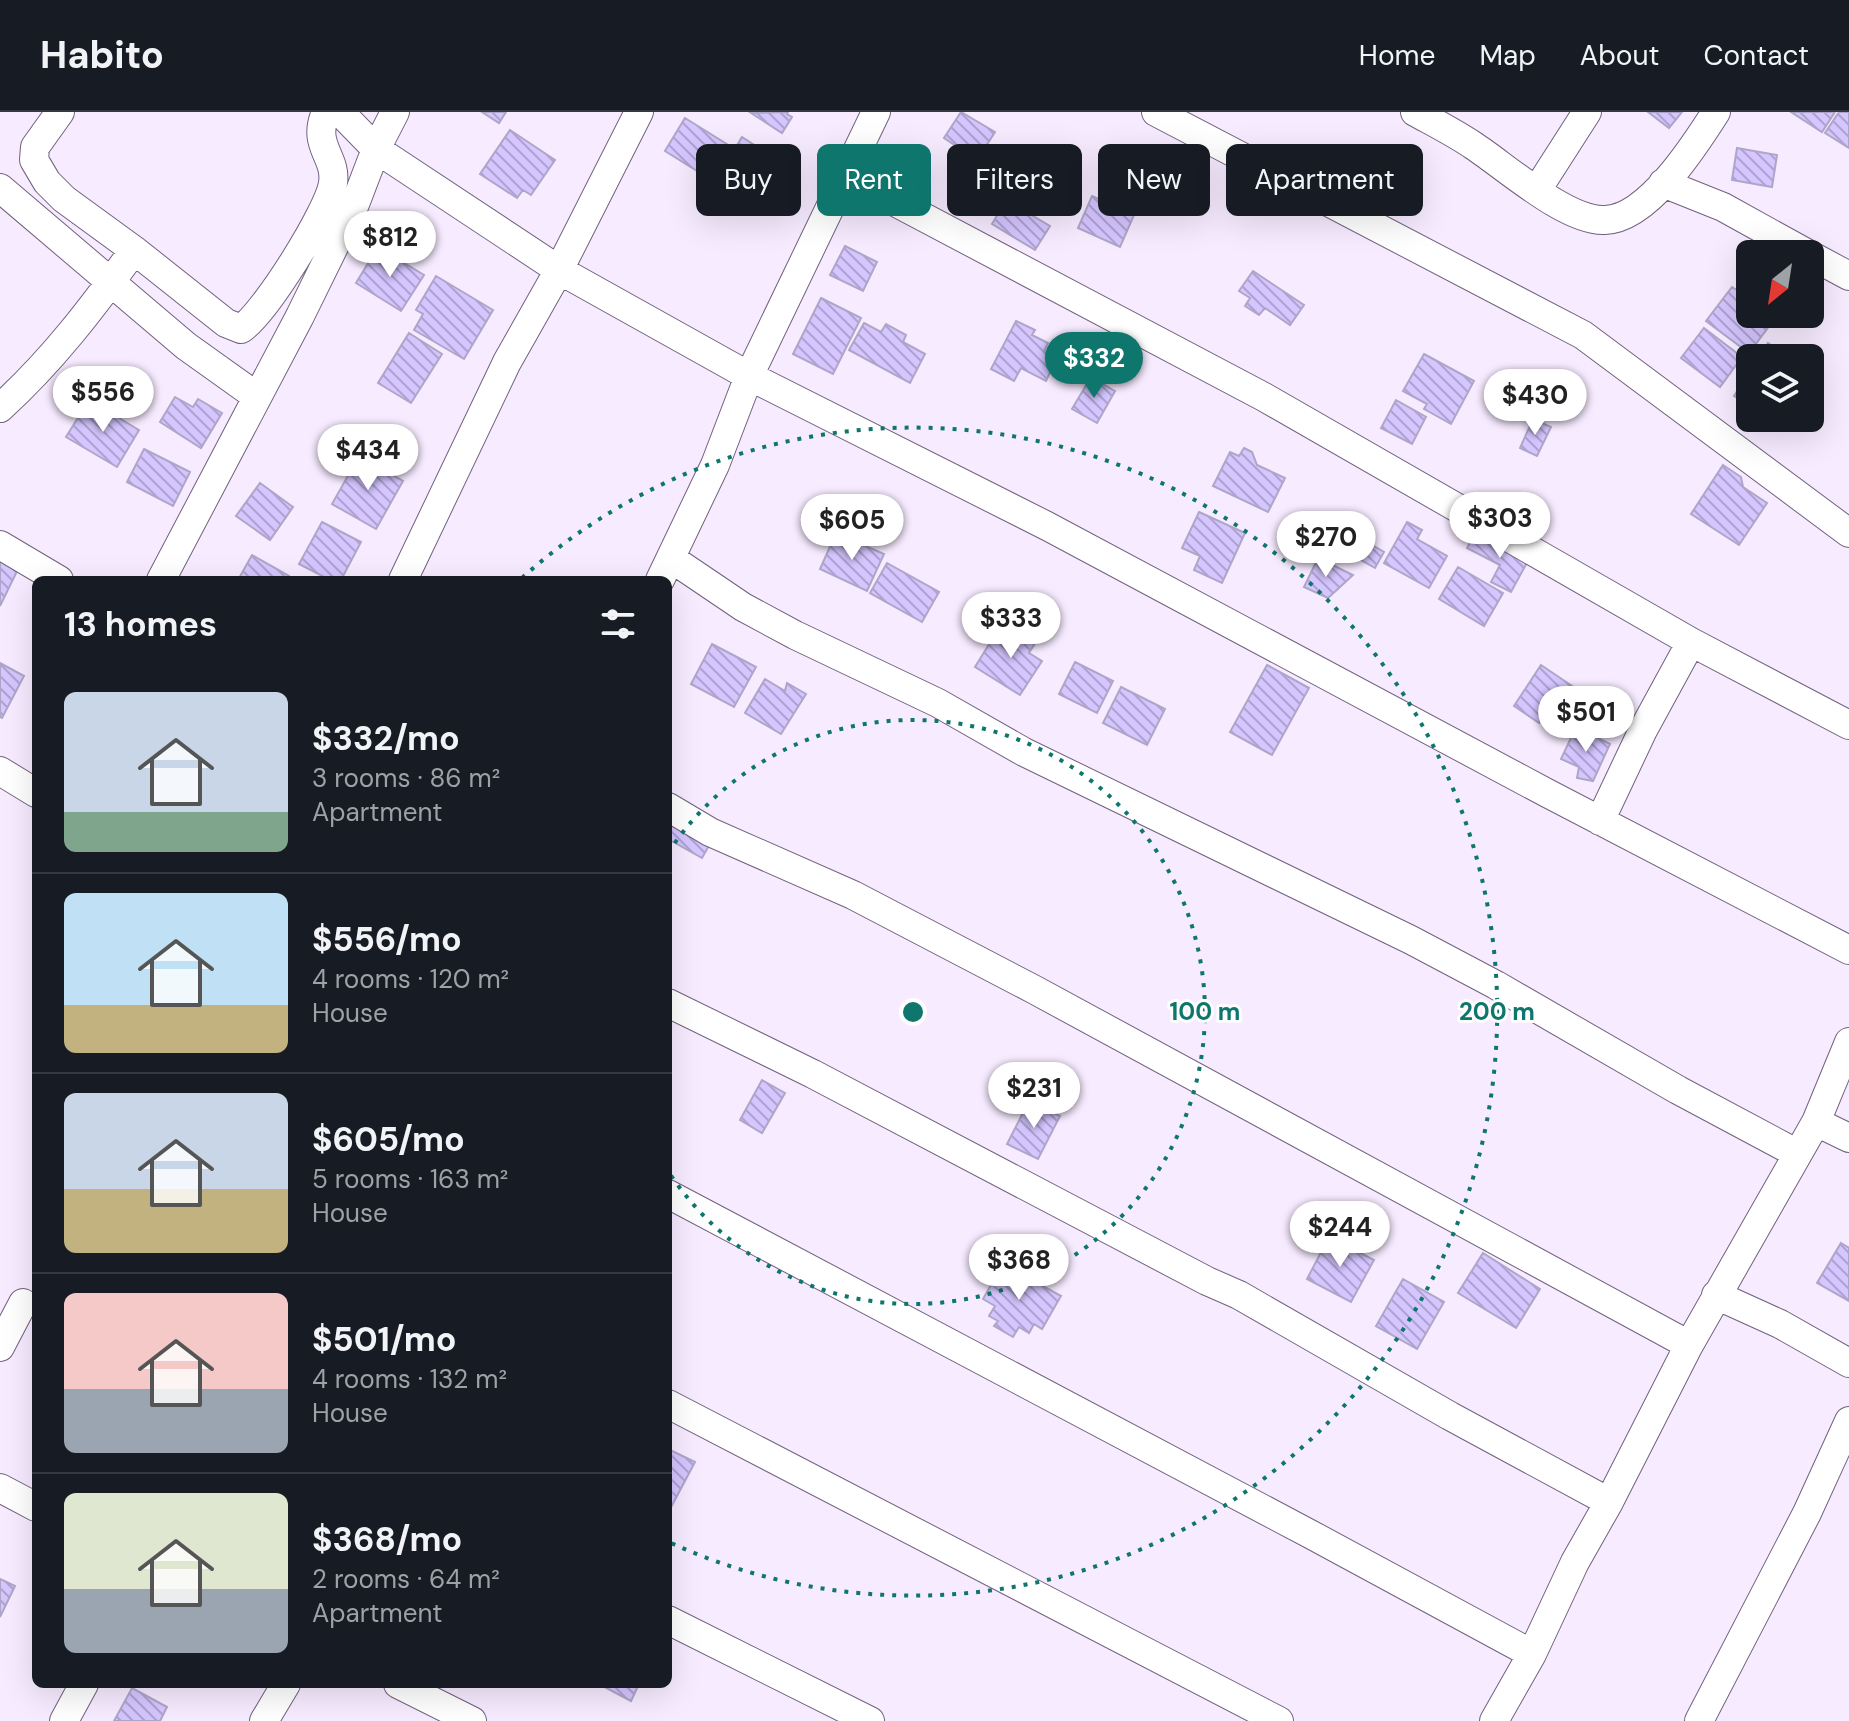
<!DOCTYPE html>
<html lang="en">
<head>
<meta charset="utf-8">
<style>
  :root { --surface:#171b24; --page:#242831; --text:#f1f3f6; --muted:#9ea1a6; --line:#363941; --accent:#0f766e }
  body { margin:0; font-family:"DM Sans",sans-serif; background:var(--page); color:var(--text); height:100vh; display:flex; flex-direction:column; font-size:30px; white-space:nowrap }
  * { box-sizing:border-box; margin:0 }
  p { font-size:26px; color:var(--muted) }
  .icon { flex:none; width:44px; height:44px; fill:none; stroke:currentColor; stroke-width:2; stroke-linecap:round; stroke-linejoin:round }
  .map { position:relative; flex:1; overflow:hidden }
  .sheet { position:absolute; left:32px; top:464px; width:640px; height:1112px; display:flex; flex-direction:column; background:var(--surface); border-radius:12px; box-shadow:0 8px 32px #0002 }
  .sheet>* { flex:none }
  .top-card { position:absolute; left:696px; top:32px; width:760px; height:72px; display:flex; gap:16px }
  .needle { width:52px; rotate:210deg }
  .tools { position:absolute; left:1736px; top:128px; display:grid; gap:16px }
  .tools a { display:grid; place-items:center; width:88px; height:88px; border-radius:12px; background:var(--surface); box-shadow:0 8px 32px #0002; font-size:40px }
  .price { position:absolute; translate:-50% -68px; padding:0 18px; border-radius:28px; background:#fff; color:#222; font-size:26px; line-height:52px; filter:drop-shadow(0 2px 4px #0008) }
  .price::after { content:''; position:absolute; left:50%; top:48px; width:24px; height:18px; margin-left:-12px; background:inherit; clip-path:polygon(0 0,100% 0,50% 100%) }
  .price.active { background:var(--accent); color:#fff }
  ul { padding:0; list-style:none }
  li { display:flex; align-items:center; gap:24px; height:200px; padding:0 32px }
  li+li { border-top:2px solid var(--line) }
  li span { display:grid; place-items:center; flex:none; width:224px; height:160px; border-radius:12px; color:#555 }
  li>.icon { margin-inline-start:auto }
  span .icon { width:96px; height:96px; fill:#fffc; stroke-width:1 }
  li b { font-size:34px }
  h2 { display:flex; justify-content:space-between; align-items:center; height:96px; padding:0 32px; font-size:34px }
  .chip { padding:0 28px; border-radius:12px; background:var(--surface); box-shadow:0 8px 32px #0002; font-size:28px; line-height:72px }
  .chip.active { background:var(--accent); color:#fff }
  header { display:flex; align-items:center; gap:48px; box-sizing:border-box; height:112px; padding:0 40px; background:var(--surface); border-bottom:2px solid var(--line) }
  header strong { font-size:38px }
  nav { display:flex; gap:44px; margin-inline-start:auto; font-size:28px }
  .map>svg:first-child { display:block }
  .building { fill:url(#building-back-hatch); stroke:#aea6c8; stroke-width:2 }
  .lines { fill:none; stroke-linecap:round; stroke-linejoin:round }
  .minor-casing { stroke:#72617d; stroke-width:30 }
  .minor { stroke:#fff; stroke-width:28 }
  .ring { fill:none; stroke:#0f766e; stroke-width:4; stroke-dasharray:4 8 }
  .centre { fill:#0f766e; stroke:#fdfdfd; stroke-width:4 }
  .ring-label { font-size:24px; text-anchor:middle; font-weight:bold; fill:#0f766e; stroke:#fdfdfd; stroke-width:6; stroke-linejoin:round; paint-order:stroke }
</style>
</head>
<body>
<header>
<strong>Habito</strong>
<nav><a>Home</a><a>Map</a><a>About</a><a>Contact</a></nav>
</header>
<div class="map">
<svg width="1849" height="1609" viewBox="0 0 1849 1609">
  <defs>
    <pattern id="building-back-hatch" width="6" height="6" patternUnits="userSpaceOnUse" patternTransform="scale(2)"><rect width="6" height="6" fill="#d5c6ff"/><path d="M-1 5l2 2M0 0l6 6M5-1l2 2" fill="none" stroke="#aea2d0"/></pattern>
  </defs>
  <rect width="100%" height="100%" fill="#f7ebff"/>
  <path class="building" d="M 482,0 L 506,0 L 499,11 Z
    M 788,0 L 787,2 L 792,5 L 782,21 L 751,1 Z
    M 961,0 L 995,20 L 977,48 L 944,26 Z
    M 1648,0 L 1682,0 L 1669,16 Z
    M 1791,0 L 1835,0 L 1822,20 Z
    M 1839,0 L 1849,0 L 1849,36 L 1825,21 Z
    M 685,6 L 730,34 L 710,67 L 665,39 Z
    M 510,18 L 555,48 L 531,83 L 523,78 L 517,86 L 480,62 Z
    M 742,25 L 770,43 L 756,66 L 728,48 Z
    M 1737,36 L 1777,43 L 1772,75 L 1732,68 Z
    M 1115,38 L 1157,60 L 1142,89 L 1100,68 Z
    M 1029,42 L 1076,70 L 1060,94 L 1014,67 Z
    M 1092,84 L 1134,103 L 1120,135 L 1078,116 Z
    M 1006,88 L 1050,114 L 1035,138 L 992,112 Z
    M 845,134 L 877,150 L 863,179 L 830,163 Z
    M 378,135 L 424,163 L 401,199 L 356,171 Z
    M 1253,159 L 1304,193 L 1290,213 L 1265,196 L 1259,203 L 1245,194 L 1250,186 L 1239,179 Z
    M 436,164 L 493,198 L 464,247 L 414,218 L 423,202 L 416,198 Z
    M 1747,170 L 1750,173 L 1750,202 L 1772,202 L 1776,205 L 1749,241 L 1706,209 L 1732,175 L 1740,180 Z
    M 821,186 L 861,206 L 833,262 L 793,242 Z
    M 1016,209 L 1035,218 L 1032,223 L 1048,231 L 1044,239 L 1057,246 L 1046,269 L 1021,256 L 1014,269 L 991,257 Z
    M 864,211 L 881,220 L 886,212 L 906,223 L 903,230 L 925,242 L 910,271 L 849,238 Z
    M 1704,216 L 1742,245 L 1720,275 L 1681,246 Z
    M 409,221 L 442,242 L 411,291 L 378,271 Z
    M 1768,231 L 1791,246 L 1758,246 Z
    M 1424,242 L 1474,269 L 1451,312 L 1424,297 L 1427,292 L 1403,279 Z
    M 1750,259 L 1750,294 L 1734,284 Z
    M 1091,265 L 1115,279 L 1097,311 L 1072,297 Z
    M 175,285 L 193,295 L 198,287 L 222,301 L 201,336 L 160,310 Z
    M 89,288 L 139,318 L 117,355 L 66,325 Z
    M 1396,288 L 1426,305 L 1412,332 L 1381,316 Z
    M 1533,307 L 1551,315 L 1537,344 L 1520,336 Z
    M 1244,336 L 1252,340 L 1257,353 L 1285,366 L 1268,400 L 1213,374 L 1230,340 L 1239,344 Z
    M 144,337 L 190,360 L 173,394 L 127,370 Z
    M 359,344 L 403,369 L 376,417 L 332,392 Z
    M 1723,353 L 1741,365 L 1743,375 L 1767,391 L 1739,433 L 1691,402 Z
    M 260,371 L 293,395 L 270,428 L 236,404 Z
    M 1199,400 L 1245,421 L 1222,471 L 1194,458 L 1200,444 L 1182,436 Z
    M 322,410 L 361,430 L 341,468 L 330,468 L 299,452 Z
    M 1407,410 L 1422,418 L 1417,427 L 1447,444 L 1429,476 L 1384,451 Z
    M 1477,418 L 1529,447 L 1511,480 L 1491,470 L 1500,453 L 1467,436 Z
    M 1347,419 L 1384,440 L 1375,456 L 1338,435 Z
    M 836,421 L 884,442 L 867,479 L 820,457 Z
    M 0,438 L 22,449 L 0,494 Z
    M 252,443 L 289,464 L 287,468 L 238,468 Z
    M 1318,446 L 1353,463 L 1328,486 L 1304,475 Z
    M 887,451 L 939,480 L 922,510 L 870,481 Z
    M 1458,455 L 1503,481 L 1484,514 L 1439,487 Z
    M 1013,512 L 1037,528 L 1029,541 L 1042,549 L 1020,583 L 975,555 L 993,526 L 1001,531 Z
    M 712,532 L 756,555 L 734,595 L 691,572 Z
    M 1075,550 L 1113,569 L 1097,601 L 1059,582 Z
    M 0,551 L 24,564 L 2,606 L 0,605 Z
    M 1267,553 L 1309,576 L 1272,643 L 1230,620 Z
    M 1541,553 L 1578,578 L 1558,608 L 1547,600 L 1539,611 L 1514,594 Z
    M 765,567 L 785,579 L 787,571 L 806,582 L 781,622 L 745,601 Z
    M 1121,575 L 1165,597 L 1147,633 L 1103,611 Z
    M 1576,615 L 1610,632 L 1593,669 L 1577,666 L 1579,655 L 1561,647 Z
    M 668,707 L 711,730 L 702,746 L 668,727 Z
    M 762,968 L 785,981 L 762,1021 L 740,1008 Z
    M 1029,989 L 1060,1004 L 1038,1047 L 1007,1032 Z
    M 1329,1125 L 1374,1148 L 1351,1190 L 1307,1167 Z
    M 1841,1131 L 1849,1136 L 1849,1189 L 1817,1171 Z
    M 1483,1141 L 1540,1177 L 1516,1216 L 1458,1181 Z
    M 1003,1152 L 1061,1184 L 1042,1217 L 1034,1212 L 1029,1221 L 1019,1215 L 1013,1225 L 994,1214 L 998,1209 L 989,1204 L 995,1194 L 983,1187 Z
    M 1403,1167 L 1444,1190 L 1417,1237 L 1376,1214 Z
    M 668,1337 L 695,1350 L 668,1401 Z
    M 0,1467 L 15,1474 L 0,1505 Z
    M 599,1572 L 639,1572 L 631,1589 Z
    M 132,1576 L 167,1595 L 160,1609 L 114,1609 Z"/>
  <g class="lines">
    <defs>
      <path id="minor" d="M 60,0 L 35,35 L 34,48 L 47,70 L 64,87 L 134,138 L 226,211 L 241,217 C 265,201 329,99 333,71 C 337,44 311,34 326,0
        M 340,0 L 376,37 L 559,158 L 749,264 L 1047,414 L 1547,681 L 1849,838
        M 1156,0 L 1583,223 L 1849,421
        M 1415,0 C 1435,11 1455,21 1474,34 C 1506,55 1567,110 1605,108 C 1648,107 1695,33 1716,0
        M 844,63 L 1264,285 L 1691,530 L 1849,613
        M 1663,71 L 1723,95 L 1808,142
        M 0,76 L 186,234 L 256,284
        M 1537,78 L 1587,0
        M 1810,143 L 1849,164
        M 0,296 C 52,249 93,195 134,138
        M 0,433 L 59,468
        M 672,447 L 743,495 L 795,523 L 938,591 L 1024,640 L 1411,828 L 1496,873 L 1678,978 L 1796,1041
        M 161,468 L 300,204 L 355,92 L 376,37 L 395,0
        M 403,468 L 507,250 L 559,158 L 639,0
        M 660,468 L 715,353 L 749,264 L 876,0
        M 0,659 L 36,681
        M 668,695 L 710,720 L 853,783 L 1035,878 L 1689,1233
        M 1600,709 L 1643,618 L 1691,530
        M 668,891 L 813,962 L 1207,1169 L 1239,1183 L 1450,1304 L 1609,1390
        M 1816,1010 L 1849,1026
        M 668,1082 L 1310,1422 L 1532,1542
        M 1716,1183 L 1780,1212 L 1849,1251
        M 0,1235 L 23,1191
        M 668,1292 L 1279,1609
        M 0,1376 L 36,1395
        M 668,1508 L 870,1609
        M 398,1572 L 472,1609
        M 64,1609 L 84,1572
        M 264,1609 L 286,1572
        M 1494,1609 L 1532,1542 L 1575,1450 L 1609,1390 L 1689,1233 L 1816,1010 L 1849,930
        M 1699,1609 L 1807,1401 L 1849,1309"/>
    </defs>
    <use href="#minor" class="minor-casing"/>
    <use href="#minor" class="minor"/>
  </g>
  <g class="ring">
    <path d="M668 741A292 292 0 1 1 668 1059"/>
    <path d="M522 466A584 584 0 1 1 671 1431"/>
  </g>
  <circle cx="913" cy="900" r="12" class="centre"/>
  <g class="ring-label">
    <text x="1205" y="908">100 m</text>
    <text x="1497" y="908">200 m</text>
  </g>
</svg>
<div class="tools">
<a><svg class="needle" viewBox="-14 -14 28 28"><path d="M0-13l5 13h-10z" fill="#e53935"/><path d="M0 13l5-13h-10z" fill="#9ea1a6"/></svg></a>
<a><svg class="icon" aria-label="layers" viewBox="0 0 24 24"><path d="M12 4l9 5-9 5-9-5zM3 14l9 5 9-5"/></svg></a>
</div>
<b class="price" style="left:390px;top:167px">$812</b>
<b class="price active" style="left:1094px;top:288px">$332</b>
<b class="price" style="left:103px;top:322px">$556</b>
<b class="price" style="left:1535px;top:325px">$430</b>
<b class="price" style="left:368px;top:380px">$434</b>
<b class="price" style="left:1500px;top:448px">$303</b>
<b class="price" style="left:852px;top:450px">$605</b>
<b class="price" style="left:1326px;top:467px">$270</b>
<b class="price" style="left:1011px;top:548px">$333</b>
<b class="price" style="left:1586px;top:642px">$501</b>
<b class="price" style="left:1034px;top:1018px">$231</b>
<b class="price" style="left:1340px;top:1157px">$244</b>
<b class="price" style="left:1019px;top:1190px">$368</b>
<div class="top-card">
<a class="chip">Buy</a>
<a class="chip active">Rent</a>
<a class="chip">Filters</a>
<a class="chip">New</a>
<a class="chip">Apartment</a>
</div>
<section class="sheet">
<h2>13 homes<svg class="icon" aria-label="filters" viewBox="0 0 24 24"><path d="M4 7h16M4 17h16"/><circle cx="9" cy="7" r="2"/><circle cx="15" cy="17" r="2"/></svg></h2>
<ul>
<li><span style="background:linear-gradient(#c9d6e8 75%,#7fa58c 0)"><svg class="icon" aria-label="home" viewBox="0 0 24 24"><path d="M3 11l9-7 9 7M6 9v11h12V9"/></svg></span><div><b>$332/mo</b><p>3 rooms · 86 m²</p><p>Apartment</p></div></li>
<li><span style="background:linear-gradient(#bfe0f5 70%,#c2b280 0)"><svg class="icon" aria-label="home" viewBox="0 0 24 24"><path d="M3 11l9-7 9 7M6 9v11h12V9"/></svg></span><div><b>$556/mo</b><p>4 rooms · 120 m²</p><p>House</p></div></li>
<li><span style="background:linear-gradient(#c9d6e8 60%,#c2b280 0)"><svg class="icon" aria-label="home" viewBox="0 0 24 24"><path d="M3 11l9-7 9 7M6 9v11h12V9"/></svg></span><div><b>$605/mo</b><p>5 rooms · 163 m²</p><p>House</p></div></li>
<li><span style="background:linear-gradient(#f6c9c9 60%,#9aa5b1 0)"><svg class="icon" aria-label="home" viewBox="0 0 24 24"><path d="M3 11l9-7 9 7M6 9v11h12V9"/></svg></span><div><b>$501/mo</b><p>4 rooms · 132 m²</p><p>House</p></div></li>
<li><span style="background:linear-gradient(#dfe7d0 60%,#9aa5b1 0)"><svg class="icon" aria-label="home" viewBox="0 0 24 24"><path d="M3 11l9-7 9 7M6 9v11h12V9"/></svg></span><div><b>$368/mo</b><p>2 rooms · 64 m²</p><p>Apartment</p></div></li>
</ul>
</section>
</div>
</body>
</html>
